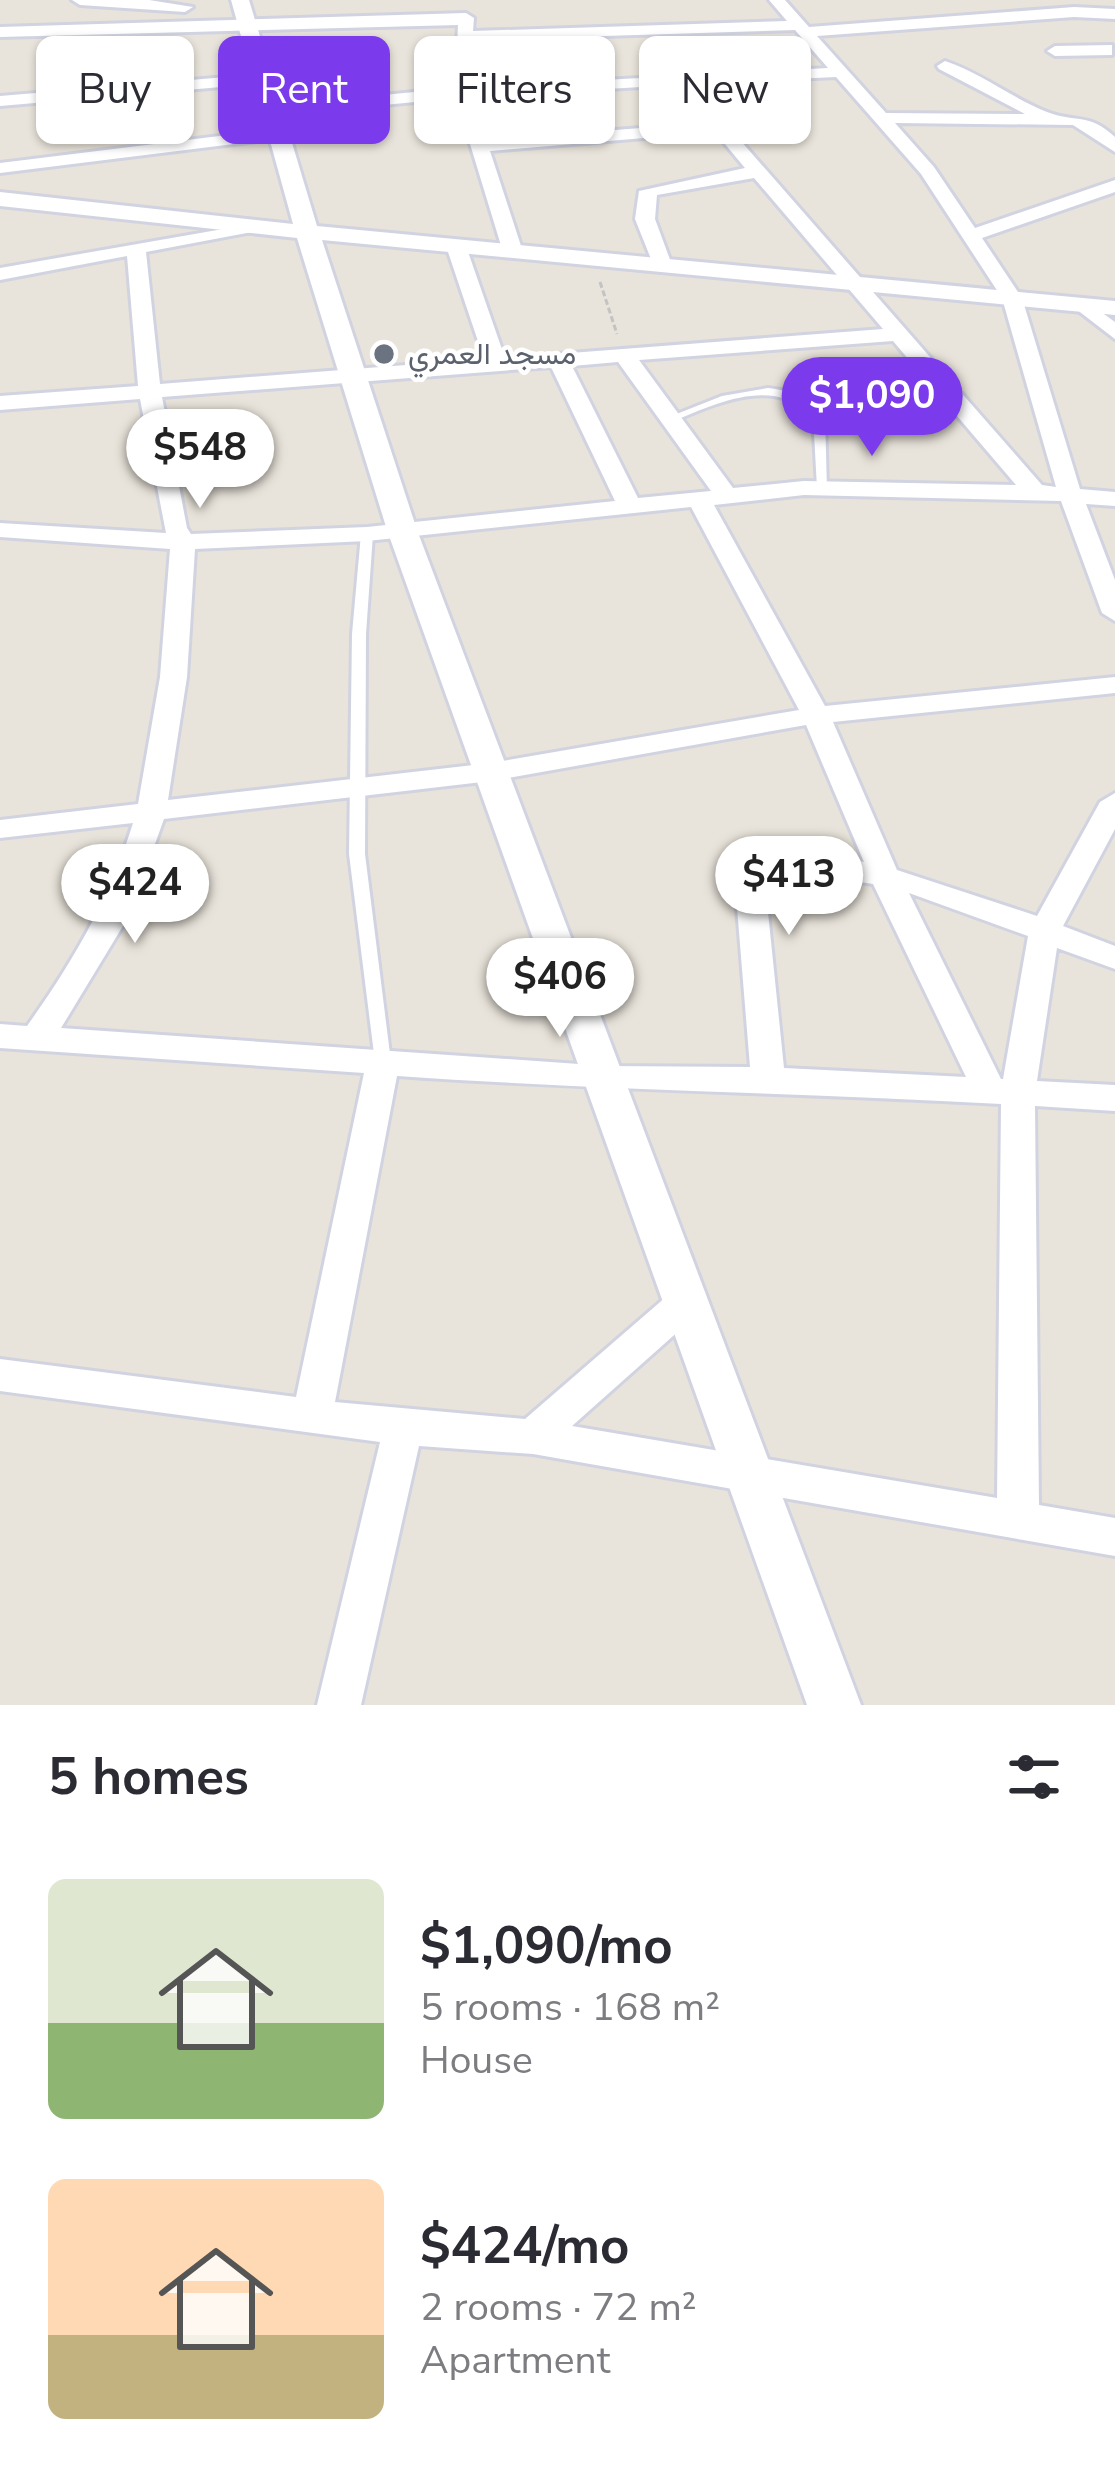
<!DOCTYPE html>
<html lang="en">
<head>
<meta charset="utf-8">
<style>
  :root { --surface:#fff; --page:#f2f2f3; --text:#2b2b33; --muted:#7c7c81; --accent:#7c3aed }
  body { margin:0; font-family:"Nunito Sans",Vazirmatn,sans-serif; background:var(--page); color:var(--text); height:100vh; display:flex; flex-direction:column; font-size:45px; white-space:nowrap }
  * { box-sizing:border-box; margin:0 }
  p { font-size:39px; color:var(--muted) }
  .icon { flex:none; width:66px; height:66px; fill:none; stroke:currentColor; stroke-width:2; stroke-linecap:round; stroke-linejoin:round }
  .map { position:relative; height:1705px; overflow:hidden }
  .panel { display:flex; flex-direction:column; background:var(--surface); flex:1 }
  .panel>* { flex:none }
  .hud { position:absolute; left:36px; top:36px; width:1044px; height:108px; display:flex; gap:24px }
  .price { position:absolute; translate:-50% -102px; padding:0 27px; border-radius:42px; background:#fff; color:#222; font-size:39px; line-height:78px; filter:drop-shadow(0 3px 6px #0008) }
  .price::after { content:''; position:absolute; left:50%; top:72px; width:36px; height:27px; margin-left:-18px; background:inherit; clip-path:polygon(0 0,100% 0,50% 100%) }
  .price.active { background:var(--accent); color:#fff }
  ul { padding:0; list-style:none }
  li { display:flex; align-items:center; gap:36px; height:300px; padding:0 48px }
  li span { display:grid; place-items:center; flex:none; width:336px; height:240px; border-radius:18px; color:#555 }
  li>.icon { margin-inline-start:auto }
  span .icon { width:144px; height:144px; fill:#fffc; stroke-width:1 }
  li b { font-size:51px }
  h2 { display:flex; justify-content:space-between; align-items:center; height:144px; padding:0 48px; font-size:51px }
  .chip { padding:0 42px; border-radius:18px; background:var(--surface); box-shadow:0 3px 9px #0004; font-size:42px; line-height:108px }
  .chip.active { background:var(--accent); color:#fff }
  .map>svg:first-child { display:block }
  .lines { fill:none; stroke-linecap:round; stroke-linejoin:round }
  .service-casing { stroke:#d1d3e0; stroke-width:6 }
  .minor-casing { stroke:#d1d3e0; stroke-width:6 }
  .tertiary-casing { stroke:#d1d3e0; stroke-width:6 }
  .path { stroke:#c3c3c3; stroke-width:3; stroke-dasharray:6 3; stroke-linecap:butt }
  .service { fill:#fff; fill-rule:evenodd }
  .minor { fill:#fff; fill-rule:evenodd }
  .tertiary { fill:#fff; fill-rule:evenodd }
  .worship-dot { fill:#6b7280; stroke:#fff; stroke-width:4.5 }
  .labels { text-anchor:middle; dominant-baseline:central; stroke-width:9; stroke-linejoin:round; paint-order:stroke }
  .far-worship-label { font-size:30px; fill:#5b616d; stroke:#fff; text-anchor:start }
</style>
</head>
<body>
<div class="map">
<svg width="1115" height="1705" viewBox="0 0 1115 1705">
  <rect width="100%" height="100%" fill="#e9e4db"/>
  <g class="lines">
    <defs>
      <path id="service" d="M 768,388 C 792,391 808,396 825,414 L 827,491 L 819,491 L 817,488 L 813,415 C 772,377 719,402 674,421 L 670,422 L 664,419 L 722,396 Z
        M 367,530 L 373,534 L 366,634 L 365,854 L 391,1062 L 389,1066 L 377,1066 L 375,1062 L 349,854 L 352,634 L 361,534 Z"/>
      <path id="minor" d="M 72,0 L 149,0 L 193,7 L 185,12 L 80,5 Z
        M 769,0 L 785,0 L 809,27 L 1074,7 L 1115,9 L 1115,19 L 1074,17 L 817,36 L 886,113 L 1025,114 L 939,69 L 937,66 L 945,61 C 981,73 1012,98 1047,112 C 1075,123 1088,112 1115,137 L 1115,152 L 1073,125 L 895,123 L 934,167 L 975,228 L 1115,180 L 1115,192 L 982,238 L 1022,298 L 1080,489 L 1115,492 L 1115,506 L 1086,504 L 1115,580 L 1115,621 L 1102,613 L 1061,501 L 804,495 L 714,505 L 825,706 L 1115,677 L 1115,693 L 833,722 L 897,870 L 1037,916 L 1100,802 L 1115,793 L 1115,829 L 1063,926 L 1115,946 L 1115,969 L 1057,948 L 1037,1081 L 1115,1085 L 1115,1111 L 1035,1106 L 1039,1505 L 1115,1518 L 1115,1556 L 533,1454 L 419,1446 L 361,1705 L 317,1705 L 380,1442 L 0,1391 L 0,1359 L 296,1397 L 364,1073 L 0,1048 L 0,1024 L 27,1026 C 73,962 110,898 133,823 L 0,838 L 0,820 L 138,804 L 160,677 L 170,549 L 0,537 L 0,523 L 166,533 L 140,399 L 0,410 L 0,396 L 138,386 L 127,256 L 0,280 L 0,268 L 263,222 L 263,230 L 146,252 L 160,384 L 484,359 L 446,246 L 456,240 L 466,246 L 505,358 L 883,329 L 754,178 L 657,195 L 655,219 L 672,265 L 655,269 L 635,219 L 639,191 L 745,168 L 715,132 L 490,151 L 523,252 L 513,258 L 503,252 L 456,98 L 271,116 L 262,111 L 271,106 L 455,88 L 458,25 L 0,37 L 0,27 L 466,13 L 474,18 L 473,31 L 787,21 ZM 795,30 L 828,68 L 472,87 L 473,40 ZM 836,77 L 921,174 L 1002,298 L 1056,487 L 1042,485 L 691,84 ZM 674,85 L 706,123 L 487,140 L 473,97 ZM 893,341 L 1016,485 L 804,481 L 733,488 L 639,360 ZM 618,362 L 711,491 L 638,498 L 572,366 ZM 551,367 L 615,501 L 367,527 L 191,534 L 187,528 L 162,397 ZM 691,507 L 799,710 L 491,763 L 168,800 L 187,677 L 195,549 L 367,541 ZM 806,725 L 864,862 C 826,854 787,850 748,860 L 735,883 L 750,1067 L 607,1066 L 61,1028 L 129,916 L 164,819 L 491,781 ZM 796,872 L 873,884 L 966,1077 L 784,1068 L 765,883 L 769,876 ZM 909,893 L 1028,936 L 1003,1079 L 1001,1079 ZM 397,1076 C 598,1090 799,1093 1001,1104 L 997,1498 L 572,1426 L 700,1312 L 706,1301 L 700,1290 L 687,1286 L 674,1290 L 525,1419 L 335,1402 Z
        M 1112,45 L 1112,55 L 1055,56 L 1047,51 L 1055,46 Z
        M 262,74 L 268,75 L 268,83 L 0,106 L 0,96 Z
        M 276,129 L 285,134 L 282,138 L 0,173 L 0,163 Z
        M 1083,299 L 1115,322 L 1115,339 L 1076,309 L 1076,301 Z"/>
      <path id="tertiary" d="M 231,0 L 249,0 L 317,226 L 1115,301 L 1115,315 L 322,240 L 417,530 L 861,1705 L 807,1705 L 387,530 L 297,238 L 0,206 L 0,192 L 293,224 Z"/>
    </defs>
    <use href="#service" class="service-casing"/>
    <use href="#minor" class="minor-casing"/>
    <use href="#tertiary" class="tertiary-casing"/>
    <path class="path" d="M 600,282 L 617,334"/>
    <use href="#service" class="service"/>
    <use href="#minor" class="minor"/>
    <use href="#tertiary" class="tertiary"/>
  </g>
  <circle class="worship-dot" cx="384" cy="354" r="12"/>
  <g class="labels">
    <g class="far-worship-label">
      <text x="408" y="354">مسجد العمري</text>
    </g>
  </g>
</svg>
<b class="price active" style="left:872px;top:459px">$1,090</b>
<b class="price" style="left:200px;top:511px">$548</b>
<b class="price" style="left:789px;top:938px">$413</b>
<b class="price" style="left:135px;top:946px">$424</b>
<b class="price" style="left:560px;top:1040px">$406</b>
<div class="hud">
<a class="chip">Buy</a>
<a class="chip active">Rent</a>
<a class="chip">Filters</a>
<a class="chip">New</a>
</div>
</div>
<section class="panel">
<h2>5 homes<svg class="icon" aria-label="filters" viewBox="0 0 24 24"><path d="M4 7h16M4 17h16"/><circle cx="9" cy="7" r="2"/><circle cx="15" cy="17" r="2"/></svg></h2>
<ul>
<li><span style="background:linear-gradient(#dfe7d0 60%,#8fb573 0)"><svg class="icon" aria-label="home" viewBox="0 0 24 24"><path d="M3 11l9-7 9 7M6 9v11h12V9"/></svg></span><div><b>$1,090/mo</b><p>5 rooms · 168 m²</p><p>House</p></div></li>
<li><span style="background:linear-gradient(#ffd9b3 65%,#c2b280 0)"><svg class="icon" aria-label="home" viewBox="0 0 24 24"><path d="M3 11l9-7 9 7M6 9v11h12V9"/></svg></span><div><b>$424/mo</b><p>2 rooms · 72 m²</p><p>Apartment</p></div></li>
</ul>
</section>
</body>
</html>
